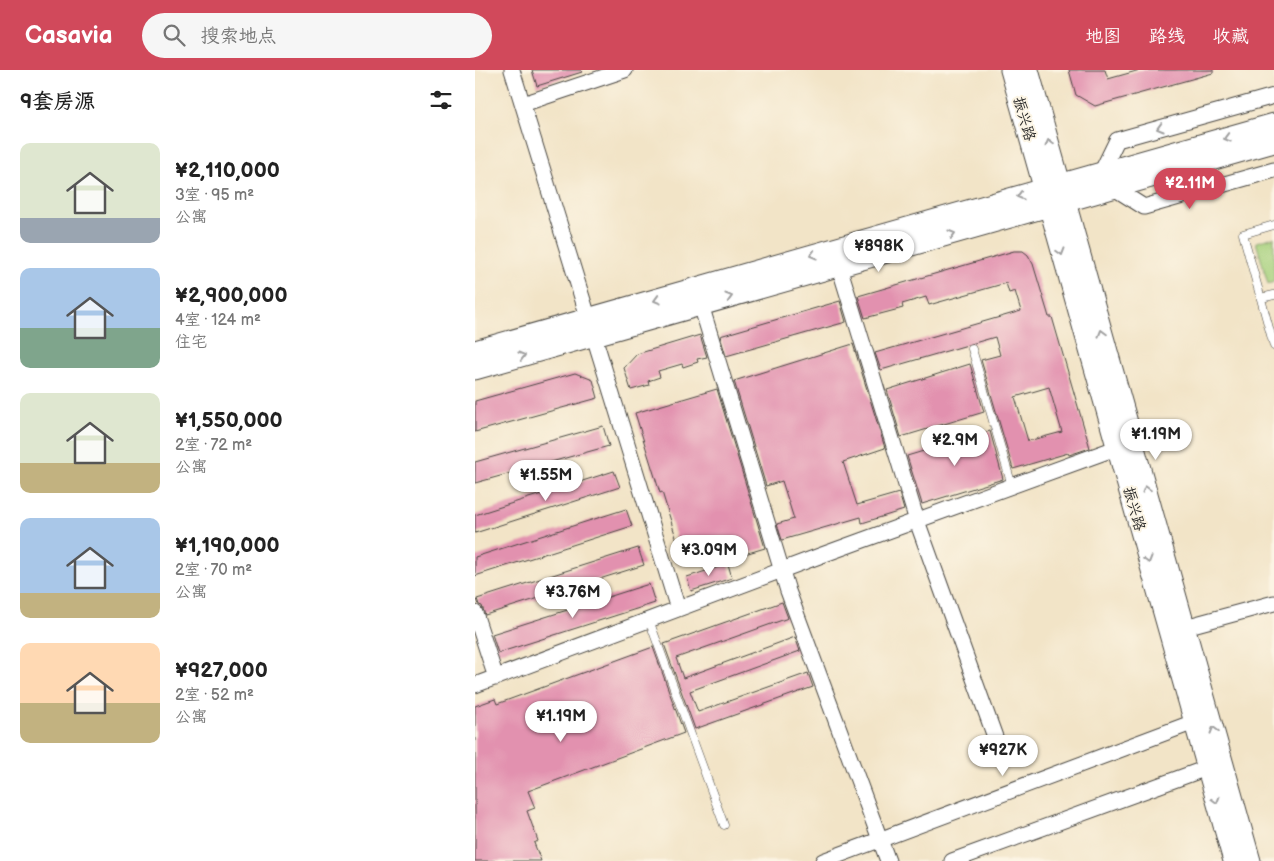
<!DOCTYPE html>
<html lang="zh">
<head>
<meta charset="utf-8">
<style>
  :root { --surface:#fff; --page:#f6f6f6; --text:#222; --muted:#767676; --accent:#d1495b }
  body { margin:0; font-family:"Balsamiq Sans","LXGW WenKai TC",sans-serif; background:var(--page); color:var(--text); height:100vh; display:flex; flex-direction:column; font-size:19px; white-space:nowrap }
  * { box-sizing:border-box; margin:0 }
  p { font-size:16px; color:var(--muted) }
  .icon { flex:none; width:28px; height:28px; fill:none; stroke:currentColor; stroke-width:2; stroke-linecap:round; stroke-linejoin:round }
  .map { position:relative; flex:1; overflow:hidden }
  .sheet { display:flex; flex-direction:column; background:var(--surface); width:475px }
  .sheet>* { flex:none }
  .price { position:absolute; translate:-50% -42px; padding:0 11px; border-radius:18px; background:#fff; color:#222; font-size:16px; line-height:32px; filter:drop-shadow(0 1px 2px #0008) }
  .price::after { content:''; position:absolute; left:50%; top:30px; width:15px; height:11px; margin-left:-8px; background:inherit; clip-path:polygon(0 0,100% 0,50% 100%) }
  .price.selected { background:var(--accent); color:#fff }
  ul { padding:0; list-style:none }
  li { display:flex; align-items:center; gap:15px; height:125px; padding:0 20px }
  li span { display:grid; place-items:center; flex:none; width:140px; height:100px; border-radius:10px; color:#555 }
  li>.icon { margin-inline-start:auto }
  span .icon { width:60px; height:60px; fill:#fffc; stroke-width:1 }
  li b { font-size:21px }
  h2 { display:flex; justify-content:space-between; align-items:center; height:60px; padding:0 20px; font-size:21px }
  header { display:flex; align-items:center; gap:30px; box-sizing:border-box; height:70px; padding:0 25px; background:var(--accent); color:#fff }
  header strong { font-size:24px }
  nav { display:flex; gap:28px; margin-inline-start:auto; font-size:18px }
  .search { width:350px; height:45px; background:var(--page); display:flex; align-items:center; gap:12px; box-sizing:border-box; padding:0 18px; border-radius:28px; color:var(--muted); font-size:19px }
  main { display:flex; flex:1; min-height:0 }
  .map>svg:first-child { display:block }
  .green { fill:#a6d07c; stroke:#687e54 }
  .building { fill:#e291af; fill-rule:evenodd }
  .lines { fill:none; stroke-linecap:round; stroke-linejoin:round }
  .service-casing { stroke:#494742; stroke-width:9 }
  .minor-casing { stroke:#494742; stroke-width:17 }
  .tertiary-casing { stroke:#494742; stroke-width:21 }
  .secondary-casing { stroke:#494742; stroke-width:23 }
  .service { stroke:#fff; stroke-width:8 }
  .minor { stroke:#fff; stroke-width:15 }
  .tertiary { stroke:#fff; stroke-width:19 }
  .secondary { stroke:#fff; stroke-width:21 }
  .oneway { stroke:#a0a0a0 }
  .labels { text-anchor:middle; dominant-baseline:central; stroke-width:4; stroke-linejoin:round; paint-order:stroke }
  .street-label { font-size:15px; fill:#2b2b2b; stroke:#fcf5e5 }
</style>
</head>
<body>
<header>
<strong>Casavia</strong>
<div class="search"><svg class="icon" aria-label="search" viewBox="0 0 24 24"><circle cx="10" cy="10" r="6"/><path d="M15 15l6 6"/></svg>搜索地点</div>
<nav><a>地图</a><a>路线</a><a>收藏</a></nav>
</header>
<main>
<section class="sheet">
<h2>9套房源<svg class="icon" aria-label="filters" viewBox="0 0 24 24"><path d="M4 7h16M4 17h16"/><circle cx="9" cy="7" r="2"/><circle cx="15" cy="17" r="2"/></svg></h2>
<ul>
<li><span style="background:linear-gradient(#dfe7d0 75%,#9aa5b1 0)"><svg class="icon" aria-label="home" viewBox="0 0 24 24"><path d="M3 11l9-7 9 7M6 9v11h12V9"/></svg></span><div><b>¥2,110,000</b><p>3室 · 95 m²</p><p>公寓</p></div></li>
<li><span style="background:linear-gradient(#a9c7e8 60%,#7fa58c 0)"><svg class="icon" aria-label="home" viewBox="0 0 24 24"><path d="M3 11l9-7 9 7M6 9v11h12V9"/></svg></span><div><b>¥2,900,000</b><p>4室 · 124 m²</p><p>住宅</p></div></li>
<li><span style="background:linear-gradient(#dfe7d0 70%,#c2b280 0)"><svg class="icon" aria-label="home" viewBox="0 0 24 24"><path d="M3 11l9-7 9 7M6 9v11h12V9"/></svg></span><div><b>¥1,550,000</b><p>2室 · 72 m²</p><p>公寓</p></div></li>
<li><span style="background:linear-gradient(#a9c7e8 75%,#c2b280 0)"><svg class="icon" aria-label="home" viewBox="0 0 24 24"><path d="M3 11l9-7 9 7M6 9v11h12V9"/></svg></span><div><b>¥1,190,000</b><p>2室 · 70 m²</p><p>公寓</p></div></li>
<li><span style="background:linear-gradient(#ffd9b3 60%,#c2b280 0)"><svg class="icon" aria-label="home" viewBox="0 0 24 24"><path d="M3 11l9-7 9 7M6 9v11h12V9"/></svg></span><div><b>¥927,000</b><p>2室 · 52 m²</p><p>公寓</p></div></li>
</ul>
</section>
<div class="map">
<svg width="799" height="791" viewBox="0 0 799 791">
  <rect width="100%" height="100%" fill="#fcf5e5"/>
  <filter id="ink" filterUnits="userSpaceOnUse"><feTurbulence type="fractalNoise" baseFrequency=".02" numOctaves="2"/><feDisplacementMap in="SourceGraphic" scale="10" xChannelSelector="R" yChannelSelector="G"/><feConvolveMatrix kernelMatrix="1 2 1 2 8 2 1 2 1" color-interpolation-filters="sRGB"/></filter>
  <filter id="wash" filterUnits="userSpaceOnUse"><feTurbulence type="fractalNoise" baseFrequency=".0096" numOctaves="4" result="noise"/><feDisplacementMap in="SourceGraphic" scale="20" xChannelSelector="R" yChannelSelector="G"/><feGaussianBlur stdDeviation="1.12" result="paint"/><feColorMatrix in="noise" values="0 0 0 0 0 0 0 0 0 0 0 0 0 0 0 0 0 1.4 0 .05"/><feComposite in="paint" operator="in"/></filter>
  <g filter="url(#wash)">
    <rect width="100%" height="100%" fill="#f2e4c7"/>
    <path class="green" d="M 799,167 L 799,212 L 793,214 L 781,172 Z"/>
    <g id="blocks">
      <path class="building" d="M 57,0 L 106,0 L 107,2 L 62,16 Z
        M 594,0 L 630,0 L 633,9 L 665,0 L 738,0 L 738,3 L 620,36 L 601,25 Z
        M 539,181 L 548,181 L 553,185 L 558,194 L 574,247 L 577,247 L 615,378 L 594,385 L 593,383 L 538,399 L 506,290 L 525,285 L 520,267 L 406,300 L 400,283 L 546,241 L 540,221 L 534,223 L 531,213 L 454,235 L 451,227 L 427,234 L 428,238 L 390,248 L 383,226 ZM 574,317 L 587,362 L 553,371 L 540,327 Z
        M 365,231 L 371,252 L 251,286 L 245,266 Z
        M 225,265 L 232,287 L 222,289 L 223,292 L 208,297 L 207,294 L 183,301 L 185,307 L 173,311 L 174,315 L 156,320 L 149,298 L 162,284 Z
        M 378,274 L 410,378 L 368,392 L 382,435 L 424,423 L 429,440 L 387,453 L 386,447 L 307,470 L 302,454 L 319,449 L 307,411 L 291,416 L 259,311 Z
        M 495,294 L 509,342 L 426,367 L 412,320 Z
        M 100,303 L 118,310 L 123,328 L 0,362 L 0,331 Z
        M 242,319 L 290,478 L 253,489 L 249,474 L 207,487 L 187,422 L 185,423 L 160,343 Z
        M 128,356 L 134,376 L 0,413 L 0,392 Z
        M 515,361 L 528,409 L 447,434 L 432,386 Z
        M 139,401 L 145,417 L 0,463 L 0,445 Z
        M 151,439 L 157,456 L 0,506 L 0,487 Z
        M 163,478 L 169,495 L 10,545 L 7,536 L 4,535 L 2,529 Z
        M 253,494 L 257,508 L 216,521 L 212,507 Z
        M 174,514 L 180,533 L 23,583 L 17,564 Z
        M 307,532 L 313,548 L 201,588 L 208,608 L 320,567 L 325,581 L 215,621 L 223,642 L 333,603 L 338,617 L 220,659 L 189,574 Z
        M 178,577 L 209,663 L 53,721 L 60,738 L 52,741 L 63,771 L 59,773 L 66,791 L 0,791 L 0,636 L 20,629 L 22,634 Z"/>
    </g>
  </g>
  <g filter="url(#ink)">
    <use href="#blocks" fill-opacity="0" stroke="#494742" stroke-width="1"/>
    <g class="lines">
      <defs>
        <path id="service" d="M 799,155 L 768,164 L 799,276
          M 786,228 L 799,225
          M 497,279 L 537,416
          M 174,550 L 249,755"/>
        <path id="minor" d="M 37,0 L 203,539
          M 48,34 L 150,0
          M 626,103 L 642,70 L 799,26
          M 639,118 L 669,137 L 799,100
          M 364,196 L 442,451 L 524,678
          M 226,235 L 313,521 L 413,791
          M 0,543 L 21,608
          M 699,560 L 799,533
          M 0,615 L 347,485 L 641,378
          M 348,791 L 719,652
          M 477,791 L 729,699"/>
        <path id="tertiary" d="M 535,0 L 758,791
          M 554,0 L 776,791"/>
        <path id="secondary" d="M 0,281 L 799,54
          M 0,299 L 799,72"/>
      </defs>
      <use href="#service" class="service-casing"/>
      <use href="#minor" class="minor-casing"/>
      <use href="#tertiary" class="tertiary-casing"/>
      <use href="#secondary" class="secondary-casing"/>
      <use href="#service" class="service"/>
      <use href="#minor" class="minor"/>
      <use href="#tertiary" class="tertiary"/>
      <use href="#secondary" class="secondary"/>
    </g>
    <defs><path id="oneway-chevron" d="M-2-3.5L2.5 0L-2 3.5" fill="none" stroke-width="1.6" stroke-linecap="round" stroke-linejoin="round" transform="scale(1.25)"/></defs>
    <g class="oneway">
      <use href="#oneway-chevron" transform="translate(685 58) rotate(164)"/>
      <use href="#oneway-chevron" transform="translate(752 68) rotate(164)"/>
      <use href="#oneway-chevron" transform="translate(574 73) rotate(-106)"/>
      <use href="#oneway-chevron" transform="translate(545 126) rotate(164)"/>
      <use href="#oneway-chevron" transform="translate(477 164) rotate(-16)"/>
      <use href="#oneway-chevron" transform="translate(586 182) rotate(74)"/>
      <use href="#oneway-chevron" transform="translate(338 185) rotate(164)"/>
      <use href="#oneway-chevron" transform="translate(254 227) rotate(-16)"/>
      <use href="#oneway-chevron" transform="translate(182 230) rotate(164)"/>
      <use href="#oneway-chevron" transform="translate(627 263) rotate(-106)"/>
      <use href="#oneway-chevron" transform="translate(47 286) rotate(-16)"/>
      <use href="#oneway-chevron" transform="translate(671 419) rotate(-106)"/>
      <use href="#oneway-chevron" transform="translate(673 490) rotate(74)"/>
      <use href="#oneway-chevron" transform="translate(739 660) rotate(-106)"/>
      <use href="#oneway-chevron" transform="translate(741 730) rotate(74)"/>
    </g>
  </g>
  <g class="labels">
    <g class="street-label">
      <text transform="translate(549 49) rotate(74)">振兴路</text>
      <text transform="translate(659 439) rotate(74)">振兴路</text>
    </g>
  </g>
</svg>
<b class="price selected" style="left:715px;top:140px">¥2.11M</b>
<b class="price" style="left:404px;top:203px">¥898K</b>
<b class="price" style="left:681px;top:391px">¥1.19M</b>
<b class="price" style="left:480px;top:397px">¥2.9M</b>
<b class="price" style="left:71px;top:432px">¥1.55M</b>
<b class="price" style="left:234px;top:507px">¥3.09M</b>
<b class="price" style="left:98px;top:549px">¥3.76M</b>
<b class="price" style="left:86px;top:673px">¥1.19M</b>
<b class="price" style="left:528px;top:707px">¥927K</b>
</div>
</main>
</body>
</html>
